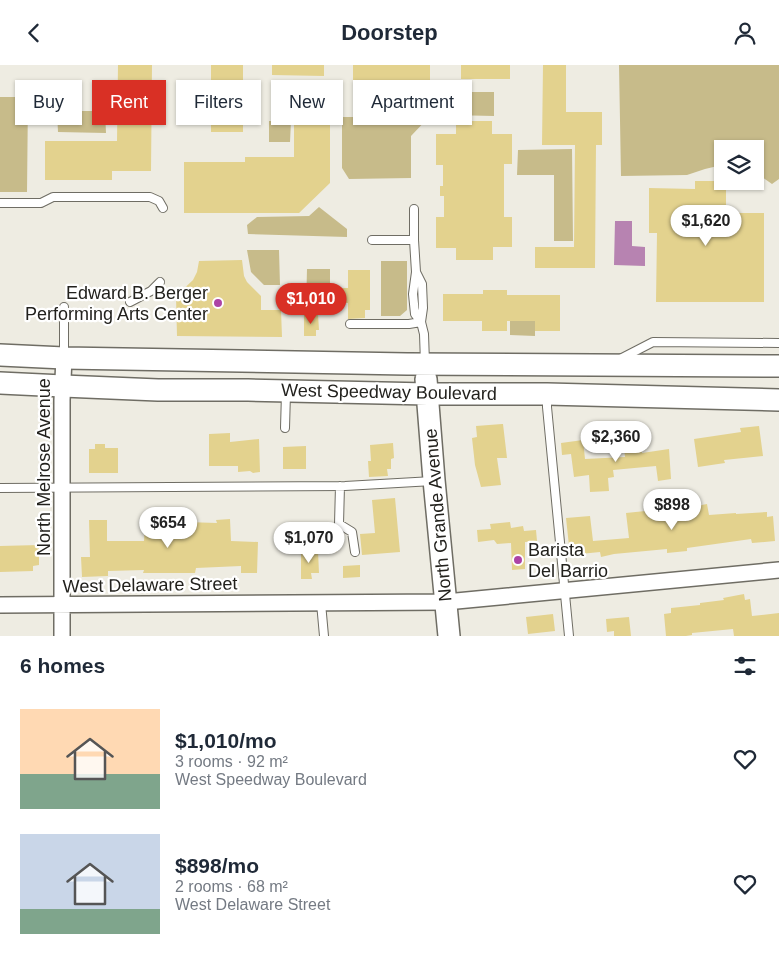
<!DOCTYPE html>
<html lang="en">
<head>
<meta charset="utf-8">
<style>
  :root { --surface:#fff; --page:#f2f2f3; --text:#1f2937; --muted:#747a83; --accent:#d93025 }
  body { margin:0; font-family:Arial,sans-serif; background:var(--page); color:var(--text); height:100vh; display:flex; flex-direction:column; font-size:19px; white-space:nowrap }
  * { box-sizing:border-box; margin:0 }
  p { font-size:16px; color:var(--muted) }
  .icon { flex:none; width:28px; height:28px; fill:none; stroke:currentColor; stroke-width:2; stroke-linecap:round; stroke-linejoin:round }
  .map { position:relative; height:571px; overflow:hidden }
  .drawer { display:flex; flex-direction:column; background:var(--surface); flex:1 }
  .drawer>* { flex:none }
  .guide { position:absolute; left:15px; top:15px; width:500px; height:45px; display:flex; gap:10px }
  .controls { position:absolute; left:714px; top:75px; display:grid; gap:10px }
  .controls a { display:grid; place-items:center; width:50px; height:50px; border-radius:0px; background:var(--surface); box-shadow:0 1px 4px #0004; font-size:25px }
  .price { position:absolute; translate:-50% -42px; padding:0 11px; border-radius:18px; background:#fff; color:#222; font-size:16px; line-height:32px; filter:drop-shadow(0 1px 2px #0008) }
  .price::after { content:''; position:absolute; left:50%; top:30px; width:15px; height:11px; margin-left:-8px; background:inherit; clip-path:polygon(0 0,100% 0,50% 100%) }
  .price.on { background:var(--accent); color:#fff }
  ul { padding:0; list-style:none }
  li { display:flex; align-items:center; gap:15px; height:125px; padding:0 20px }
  li span { display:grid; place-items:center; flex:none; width:140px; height:100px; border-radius:0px; color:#555 }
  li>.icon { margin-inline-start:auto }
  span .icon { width:60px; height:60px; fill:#fffc; stroke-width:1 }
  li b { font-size:21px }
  h2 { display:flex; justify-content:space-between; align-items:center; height:60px; padding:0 20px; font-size:21px }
  .chip { padding:0 18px; border-radius:0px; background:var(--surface); box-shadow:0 1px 4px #0004; font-size:18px; line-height:45px }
  .chip.on { background:var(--accent); color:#fff }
  header { display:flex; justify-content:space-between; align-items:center; height:65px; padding:0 20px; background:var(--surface); font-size:22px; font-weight:700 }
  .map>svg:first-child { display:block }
  .green { fill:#c7bb8a }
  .water { fill:#b783b1 }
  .building { fill:#e3d28e }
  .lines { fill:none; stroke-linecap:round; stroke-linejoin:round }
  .lane-casing { stroke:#6f6d64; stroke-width:10 }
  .street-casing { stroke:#6f6d64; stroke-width:18 }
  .secondary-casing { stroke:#6f6d64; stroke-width:24 }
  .lane { stroke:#fff; stroke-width:8 }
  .street { stroke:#fff; stroke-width:15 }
  .secondary { stroke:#fff; stroke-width:21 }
  .poi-dot { fill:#ad44a6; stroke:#fff; stroke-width:2 }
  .labels { text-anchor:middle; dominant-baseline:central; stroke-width:4.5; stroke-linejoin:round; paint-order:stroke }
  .poi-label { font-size:18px; fill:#22211d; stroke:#fff; text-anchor:end }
  .street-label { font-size:18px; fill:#22211d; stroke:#fff }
</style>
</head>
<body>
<header><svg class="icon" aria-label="back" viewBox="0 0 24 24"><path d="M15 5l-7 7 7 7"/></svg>Doorstep<svg class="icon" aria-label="person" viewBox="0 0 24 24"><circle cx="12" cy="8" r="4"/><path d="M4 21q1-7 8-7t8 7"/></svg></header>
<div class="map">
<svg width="779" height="571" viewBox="0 0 779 571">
  <rect width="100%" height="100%" fill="#eeece2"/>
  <path class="green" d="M 619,0 L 779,0 L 779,114 L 772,119 L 755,107 L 755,84 L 722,84 L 722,100 L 705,104 L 687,110 L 621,111 Z
    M 451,27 L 494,27 L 494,51 L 450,50 Z
    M 0,32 L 28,32 L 27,127 L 0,127 Z
    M 57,46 L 105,46 L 106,68 L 58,67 Z
    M 342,52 L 429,52 L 411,71 L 411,113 L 349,114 L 342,103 Z
    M 269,56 L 291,56 L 290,77 L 269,77 Z
    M 572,84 L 573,176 L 554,176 L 554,110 L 517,110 L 518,85 Z
    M 319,142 L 347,164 L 347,172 L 248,169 L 247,160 L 257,152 L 309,151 Z
    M 247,185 L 279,185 L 280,220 L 264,220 L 251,207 Z
    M 381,196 L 407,196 L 407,245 L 400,251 L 381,251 Z
    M 307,204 L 330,204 L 330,244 L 306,244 Z
    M 510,256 L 535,256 L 535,271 L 510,270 Z"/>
  <path class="water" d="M 615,156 L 632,156 L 632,181 L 645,182 L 645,201 L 614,200 Z"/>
  <path class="building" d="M 118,0 L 152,0 L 151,106 L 112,106 L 112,115 L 45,115 L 45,76 L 117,76 Z
    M 211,0 L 243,0 L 243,67 L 211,67 Z
    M 272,0 L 324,0 L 324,11 L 272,10 Z
    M 353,0 L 430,0 L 430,44 L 353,44 Z
    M 461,0 L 510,0 L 510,14 L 461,14 Z
    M 543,0 L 566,0 L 566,47 L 602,47 L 602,80 L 596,80 L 595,203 L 535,203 L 535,182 L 574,182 L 575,80 L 542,80 Z
    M 289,37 L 325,37 L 325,49 L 330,49 L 330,118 L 299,148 L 184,148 L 184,97 L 245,97 L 245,92 L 294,92 L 294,50 L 289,50 Z
    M 456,56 L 492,56 L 492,69 L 512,69 L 512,99 L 504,99 L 504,152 L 512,152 L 512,182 L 493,182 L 493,195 L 456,195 L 456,183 L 436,183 L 436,152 L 444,152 L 444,131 L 440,131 L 440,121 L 443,121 L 443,100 L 436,100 L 436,69 L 456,69 Z
    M 695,116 L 726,116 L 726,148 L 764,148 L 764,237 L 656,237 L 657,168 L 649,168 L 649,123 L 695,124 Z
    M 242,195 L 244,211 L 247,217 L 261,231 L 261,245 L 281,245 L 282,272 L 177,271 L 176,231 L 193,215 L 197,207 L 199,196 Z
    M 348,205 L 370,205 L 370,245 L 365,245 L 365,253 L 348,254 L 348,238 L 336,238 L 336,223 L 348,223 Z
    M 483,225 L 507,225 L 507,230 L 560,230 L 560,266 L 535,266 L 535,256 L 507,256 L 507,266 L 482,266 L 482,256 L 443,256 L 443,229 L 483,229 Z
    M 304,249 L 318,249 L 319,265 L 316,265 L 316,271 L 304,271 Z
    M 502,359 L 503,359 L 507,393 L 497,393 L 501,420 L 481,422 L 475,400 L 472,373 L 477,372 L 476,361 Z
    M 759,361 L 763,391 L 724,395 L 725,398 L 698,402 L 694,374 L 741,367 L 740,363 Z
    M 230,368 L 230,377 L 259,374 L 260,407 L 253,408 L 250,406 L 238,407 L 238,401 L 209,401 L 209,369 Z
    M 640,373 L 642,388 L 669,384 L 671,414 L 658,416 L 656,401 L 613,405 L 614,412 L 608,413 L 609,426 L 590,427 L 589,410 L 574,412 L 571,389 L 562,390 L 561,378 L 583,375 L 585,394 L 625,392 L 623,375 Z
    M 393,378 L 394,393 L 391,394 L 391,404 L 387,404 L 388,411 L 369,412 L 368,396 L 371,396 L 370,380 Z
    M 95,379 L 105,379 L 105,383 L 118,383 L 118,408 L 89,408 L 89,384 L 95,384 Z
    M 306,381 L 306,404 L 283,404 L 283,382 Z
    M 395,433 L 400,487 L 362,490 L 360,469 L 375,468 L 372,435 Z
    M 666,436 L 668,454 L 692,450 L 691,442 L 707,439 L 709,450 L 736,448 L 736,449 L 767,447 L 767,452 L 773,451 L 775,476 L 752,478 L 751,474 L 687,483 L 687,486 L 667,488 L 667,484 L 614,489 L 601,492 L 600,487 L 570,490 L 566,453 L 590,451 L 593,476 L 629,473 L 626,448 L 655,445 L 655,437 Z
    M 166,444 L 165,470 L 185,470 L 186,457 L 217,458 L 216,455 L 230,454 L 231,476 L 258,477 L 257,508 L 241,508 L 241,501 L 196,503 L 195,508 L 143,508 L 144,505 L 108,506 L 108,511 L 82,512 L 81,492 L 90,492 L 89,455 L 107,455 L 107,476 L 144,476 L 146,445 Z
    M 510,457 L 511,463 L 523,461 L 524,466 L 536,465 L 537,476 L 525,477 L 525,504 L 512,505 L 511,478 L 497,479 L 494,475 L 478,477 L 477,465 L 491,464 L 490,459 Z
    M 336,469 L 337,487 L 327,488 L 325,470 Z
    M 39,480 L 39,500 L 33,501 L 33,506 L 0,507 L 0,481 Z
    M 301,486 L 318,486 L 319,508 L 311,508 L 312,514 L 301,514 Z
    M 360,500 L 360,512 L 343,513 L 343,501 Z
    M 744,529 L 745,535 L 750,534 L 752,551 L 779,548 L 779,571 L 734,571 L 733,564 L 692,568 L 692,570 L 686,571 L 666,571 L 664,549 L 671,548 L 671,543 L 700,540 L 700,538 L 724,535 L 723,533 Z
    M 553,549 L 555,566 L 528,569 L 526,552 Z
    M 629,552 L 631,571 L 614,571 L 614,566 L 607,567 L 606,554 Z"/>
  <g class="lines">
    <defs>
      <path id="lane" d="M 0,138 L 41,138 L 53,132 L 150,132 L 159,136 L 163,143
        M 414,144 L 414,175
        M 372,175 L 414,175 L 416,207
        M 130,237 L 151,226 L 160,217
        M 421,257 L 423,243 L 422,219 L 416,207 L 413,229 L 415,249 L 421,257 L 424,269 L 425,298
        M 350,259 L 409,259 L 421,257
        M 64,293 L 64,242
        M 620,294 L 653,277 L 779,278
        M 547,332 L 547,342 L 569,571
        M 285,363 L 286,328
        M 340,421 L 339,459 L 352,467 L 355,487
        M 0,423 L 345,421 L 433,416
        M 321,538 L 324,571"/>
      <path id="street" d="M 0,540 L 446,537 L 779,505
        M 62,571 L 62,335 L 64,293"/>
      <path id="secondary" d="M 0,290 L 64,293 L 407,299 L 779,301
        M 426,314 L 434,415 L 449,571
        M 0,318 L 63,321 L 158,325 L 248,325 L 428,329 L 547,329 L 779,335"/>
    </defs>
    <use href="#lane" class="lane-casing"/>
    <use href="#street" class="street-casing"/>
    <use href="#secondary" class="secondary-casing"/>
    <use href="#lane" class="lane"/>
    <use href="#street" class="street"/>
    <use href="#secondary" class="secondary"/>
  </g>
  <g class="poi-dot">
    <circle cx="218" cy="238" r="5"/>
    <circle cx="518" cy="495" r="5"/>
  </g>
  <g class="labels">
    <g class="poi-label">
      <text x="208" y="228">Edward B. Berger<tspan x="208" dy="21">Performing Arts Center</tspan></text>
      <text x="528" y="485" text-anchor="start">Barista<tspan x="528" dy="21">Del Barrio</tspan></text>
    </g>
    <g class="street-label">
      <text transform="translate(389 327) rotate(1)">West Speedway Boulevard</text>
      <text transform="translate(44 402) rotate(-90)">North Melrose Avenue</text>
      <text transform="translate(438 450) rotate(-95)">North Grande Avenue</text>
      <text transform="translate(150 520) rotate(-1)">West Delaware Street</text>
    </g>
  </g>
</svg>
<div class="controls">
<a><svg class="icon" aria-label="layers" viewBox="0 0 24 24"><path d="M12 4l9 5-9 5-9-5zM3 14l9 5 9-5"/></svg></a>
</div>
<b class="price" style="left:706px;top:182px">$1,620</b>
<b class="price on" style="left:311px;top:260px">$1,010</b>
<b class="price" style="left:616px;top:398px">$2,360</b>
<b class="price" style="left:672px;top:466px">$898</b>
<b class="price" style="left:168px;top:484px">$654</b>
<b class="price" style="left:309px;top:499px">$1,070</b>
<div class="guide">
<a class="chip">Buy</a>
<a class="chip on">Rent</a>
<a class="chip">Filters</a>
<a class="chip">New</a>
<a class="chip">Apartment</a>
</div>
</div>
<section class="drawer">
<h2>6 homes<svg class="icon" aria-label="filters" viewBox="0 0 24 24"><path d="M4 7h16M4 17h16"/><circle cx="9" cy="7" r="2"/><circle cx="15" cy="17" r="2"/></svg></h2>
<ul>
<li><span style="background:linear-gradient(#ffd9b3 65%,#7fa58c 0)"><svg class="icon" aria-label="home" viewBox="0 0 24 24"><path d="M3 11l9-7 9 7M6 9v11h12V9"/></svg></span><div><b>$1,010/mo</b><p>3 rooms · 92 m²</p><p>West Speedway Boulevard</p></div><svg class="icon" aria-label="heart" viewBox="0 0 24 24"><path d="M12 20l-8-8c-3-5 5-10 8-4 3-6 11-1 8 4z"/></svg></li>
<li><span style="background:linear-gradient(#c9d6e8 75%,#7fa58c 0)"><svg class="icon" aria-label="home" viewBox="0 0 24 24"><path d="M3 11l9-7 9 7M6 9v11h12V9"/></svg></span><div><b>$898/mo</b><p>2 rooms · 68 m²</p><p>West Delaware Street</p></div><svg class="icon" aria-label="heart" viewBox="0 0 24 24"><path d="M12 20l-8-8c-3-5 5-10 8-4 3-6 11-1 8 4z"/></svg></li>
</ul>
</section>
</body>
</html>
